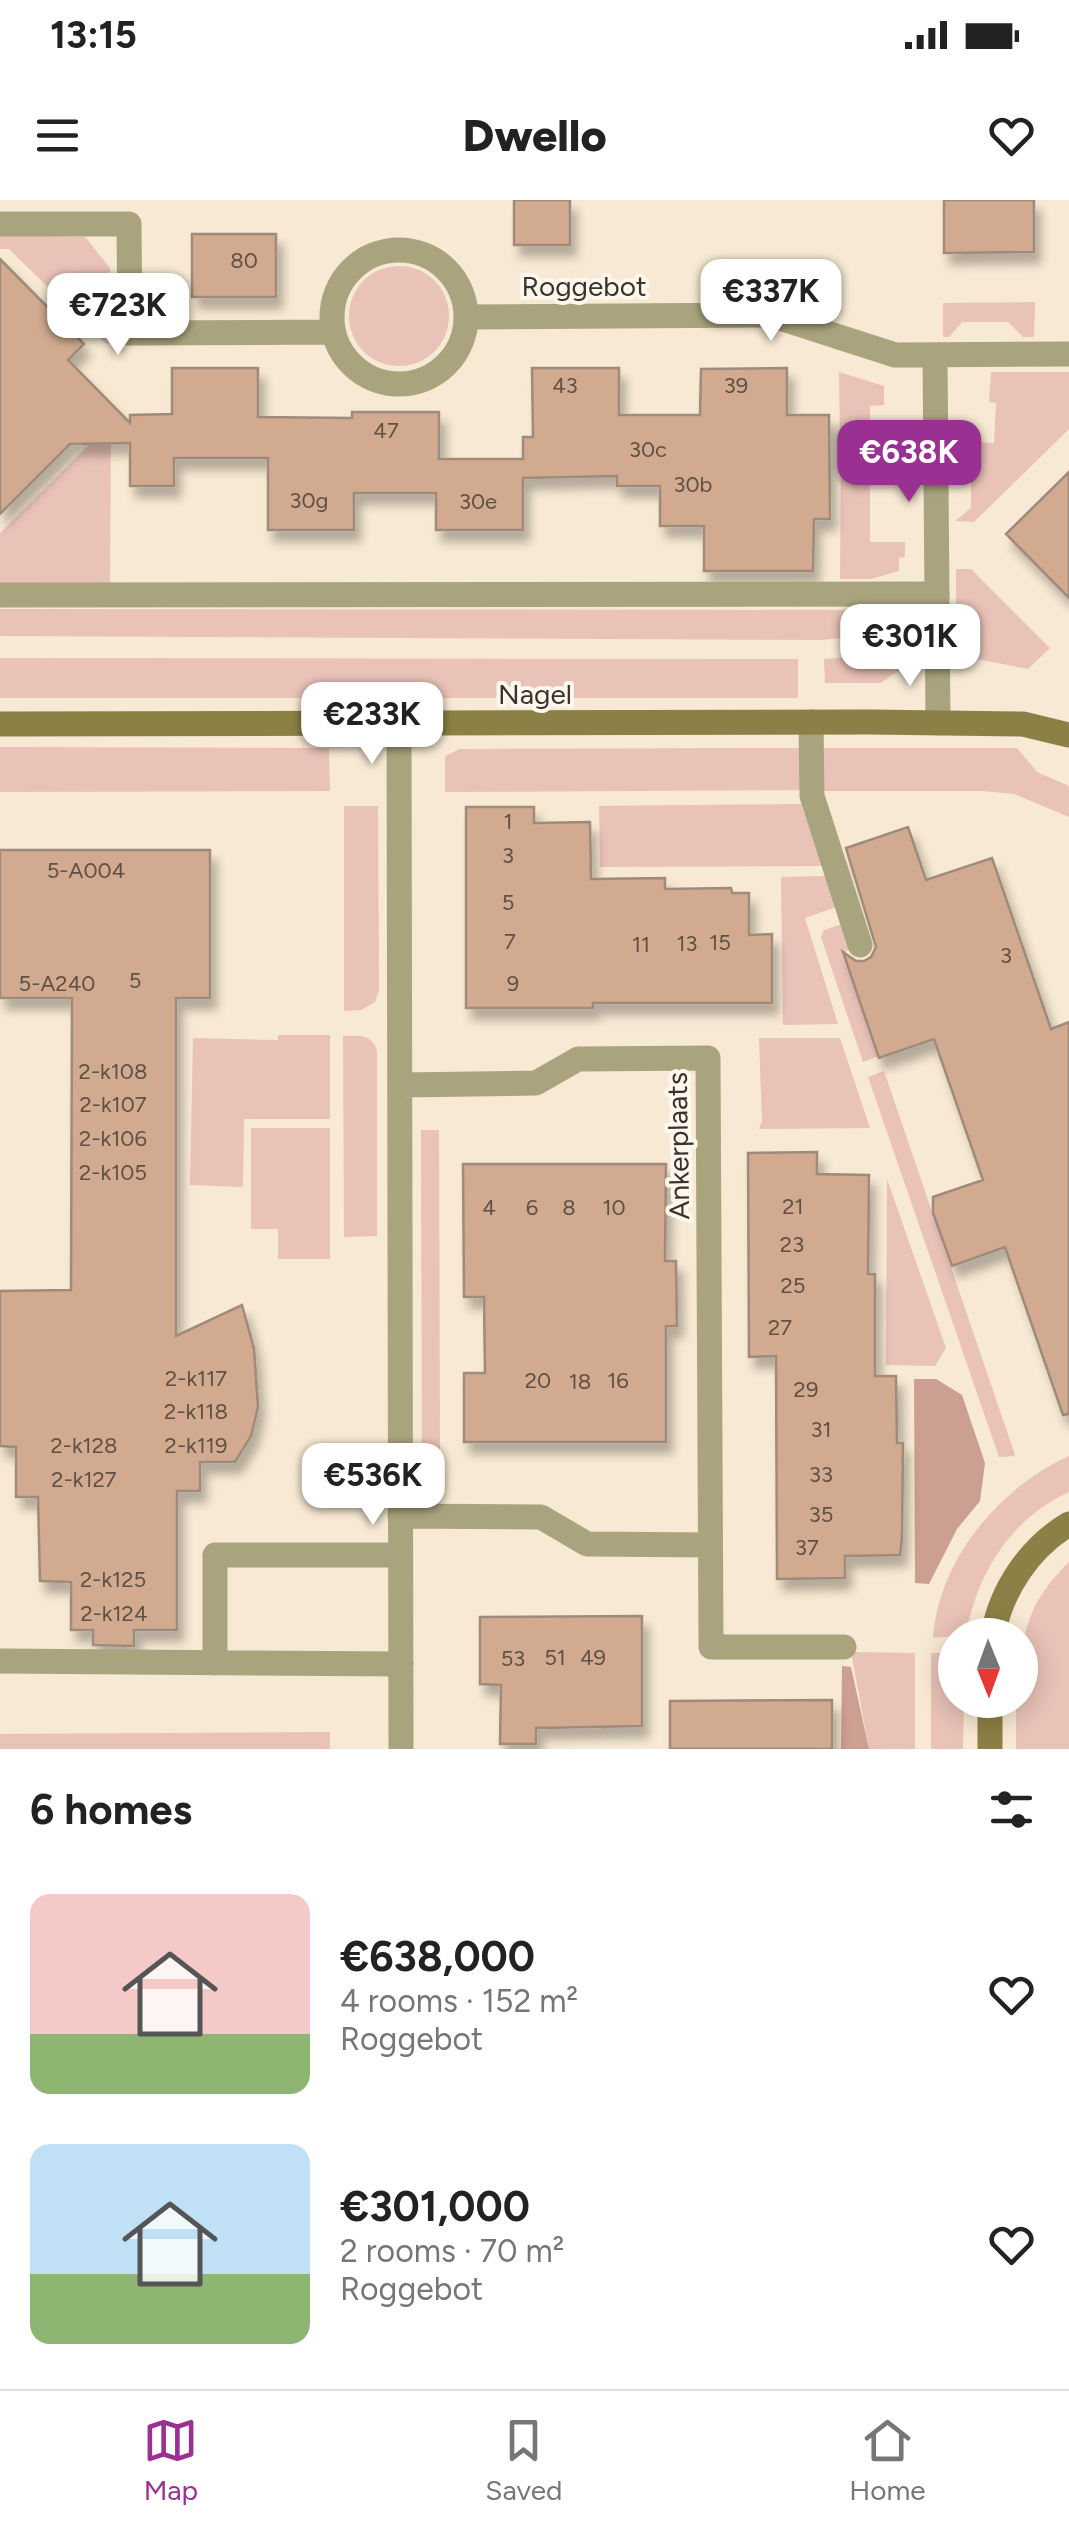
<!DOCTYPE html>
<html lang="en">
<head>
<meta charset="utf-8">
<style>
  :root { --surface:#fff; --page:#f2f2f2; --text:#222; --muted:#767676; --line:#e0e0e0; --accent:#9b3093 }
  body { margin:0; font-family:Figtree,sans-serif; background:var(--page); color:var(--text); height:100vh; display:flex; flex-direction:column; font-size:38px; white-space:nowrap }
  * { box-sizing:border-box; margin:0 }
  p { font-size:32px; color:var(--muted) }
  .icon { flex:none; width:55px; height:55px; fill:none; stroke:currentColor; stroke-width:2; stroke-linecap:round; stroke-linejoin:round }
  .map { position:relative; height:1549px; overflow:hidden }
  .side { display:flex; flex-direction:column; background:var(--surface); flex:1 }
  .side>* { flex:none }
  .needle { width:65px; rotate:179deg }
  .buttons { position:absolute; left:938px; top:1418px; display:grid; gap:20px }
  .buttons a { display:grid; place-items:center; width:100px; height:100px; border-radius:50%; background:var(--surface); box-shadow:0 5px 25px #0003; font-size:50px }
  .price { position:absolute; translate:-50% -85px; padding:0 22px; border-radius:20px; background:#fff; color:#222; font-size:32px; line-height:65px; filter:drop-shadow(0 2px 5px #0008) }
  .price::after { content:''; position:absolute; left:50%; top:60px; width:30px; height:22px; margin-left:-15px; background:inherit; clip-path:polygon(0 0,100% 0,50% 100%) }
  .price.active { background:var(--accent); color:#fff }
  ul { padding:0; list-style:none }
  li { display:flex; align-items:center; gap:30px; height:250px; padding:0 30px }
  li span { display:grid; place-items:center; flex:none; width:280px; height:200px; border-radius:20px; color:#555 }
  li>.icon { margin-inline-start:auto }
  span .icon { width:120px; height:120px; fill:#fffc; stroke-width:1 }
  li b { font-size:42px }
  h2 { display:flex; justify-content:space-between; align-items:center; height:120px; padding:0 30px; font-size:42px }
  .status { display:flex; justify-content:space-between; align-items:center; height:70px; padding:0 50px; background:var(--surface); direction:ltr }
  .status svg { height:28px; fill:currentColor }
  header { display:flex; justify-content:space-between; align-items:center; height:130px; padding:0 30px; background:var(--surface); font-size:45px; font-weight:800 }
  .dock { display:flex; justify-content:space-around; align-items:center; height:140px; border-top:2px solid var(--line); background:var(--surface); font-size:28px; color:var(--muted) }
  .dock a { display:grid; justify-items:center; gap:5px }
  .dock .active { color:var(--accent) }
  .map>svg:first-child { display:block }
  .green { fill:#e9c2b8 }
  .forest { fill:#cd9e92 }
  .building { fill:#d1aa8f; stroke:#9f8a7b; stroke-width:2.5; filter:url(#shadow) }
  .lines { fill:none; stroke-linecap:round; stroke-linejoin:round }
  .lane { stroke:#aaa47e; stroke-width:25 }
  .street { stroke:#aaa47e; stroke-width:25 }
  .secondary { stroke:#8b8146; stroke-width:25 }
  .labels { text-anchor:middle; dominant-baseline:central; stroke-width:8; stroke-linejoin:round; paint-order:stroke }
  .number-label { font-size:22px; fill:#5f5144 }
  .street-label { font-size:28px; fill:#39332b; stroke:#fdf7ee }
</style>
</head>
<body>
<div class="status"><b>13:15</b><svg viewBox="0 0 49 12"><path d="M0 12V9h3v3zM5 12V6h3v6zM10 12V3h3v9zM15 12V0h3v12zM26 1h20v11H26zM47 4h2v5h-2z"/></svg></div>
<header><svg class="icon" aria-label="menu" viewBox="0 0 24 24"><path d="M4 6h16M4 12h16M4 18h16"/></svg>Dwello<svg class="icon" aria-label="heart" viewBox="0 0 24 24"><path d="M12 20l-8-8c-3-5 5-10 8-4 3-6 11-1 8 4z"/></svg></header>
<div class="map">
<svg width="1069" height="1549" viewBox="0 0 1069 1549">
  <defs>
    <filter id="shadow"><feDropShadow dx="6" dy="11" stdDeviation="5" flood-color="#0004"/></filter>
  </defs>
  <rect width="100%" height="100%" fill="#f7e9d3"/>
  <path class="green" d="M 0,35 L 85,37 L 110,68 L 109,144 L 105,143 L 9,49 L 0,49 Z
    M349 116a50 50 0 1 1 100 0a50 50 0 1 1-100 0Z
    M 1035,102 L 1034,137 L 1023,137 L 1008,122 L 962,122 L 949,137 L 943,137 L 943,103 Z
    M 839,172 L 884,186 L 884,205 L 870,206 L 870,242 L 840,242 Z
    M 991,172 L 1069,172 L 1069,229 L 974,322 L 955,321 L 971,308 L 971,254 L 957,241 L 994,243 L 996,203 L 989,202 Z
    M 111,223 L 110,384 L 0,383 L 0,333 Z
    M 841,261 L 870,261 L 870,342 L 905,342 L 905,357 L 899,358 L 899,371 L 871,379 L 840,379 Z
    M 956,369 L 971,369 L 1050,448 L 1028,469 L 956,455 Z
    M 0,409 L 871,410 L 905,418 L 905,432 L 821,440 L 0,436 Z
    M 905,452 L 905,466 L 881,483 L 825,483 L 824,459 Z
    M 0,458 L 798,459 L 798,498 L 0,498 Z
    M 0,547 L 329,548 L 330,591 L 0,592 Z
    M 800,548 L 801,590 L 445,592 L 445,556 L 460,549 Z
    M 824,548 L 1017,548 L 1037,572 L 1069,586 L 1069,617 L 1014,594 L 983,591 L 824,591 Z
    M 801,604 L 822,666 L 600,667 L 599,606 Z
    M 344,606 L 378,606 L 379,790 L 375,802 L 361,810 L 344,811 Z
    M 826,676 L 836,707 L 805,718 L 838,824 L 783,825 L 781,677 Z
    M 842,724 L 851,749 L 843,753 L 879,856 L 863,862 L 821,737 L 824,730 Z
    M 278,835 L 330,835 L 330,919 L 244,919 L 243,987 L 190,985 L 193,838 L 278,840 Z
    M 343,836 C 358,836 372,833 377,851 L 377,1036 L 344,1037 Z
    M 759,838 L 840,838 L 870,928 L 759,929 L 762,921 Z
    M 884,871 L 1015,1255 L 1013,1256 L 999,1257 L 868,877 Z
    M 251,928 L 330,928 L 330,1059 L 278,1059 L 278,1029 L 251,1029 Z
    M 421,930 L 439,930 L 440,1260 L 422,1260 Z
    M 887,979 L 946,1148 L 935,1166 L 886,1165 Z
    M 1069,1256 L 1069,1292 C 1010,1319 977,1374 966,1435 L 933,1438 C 939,1359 999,1288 1069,1256 Z
    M 1069,1362 L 1069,1549 L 1016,1549 L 1016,1500 L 1020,1500 C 1020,1440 1024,1406 1069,1362 Z
    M 851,1452 L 915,1453 L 915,1549 L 869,1549 Z
    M 931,1453 L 955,1453 L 955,1500 L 964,1500 L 963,1549 L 931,1549 Z
    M 330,1532 L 330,1549 L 0,1549 L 0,1534 Z"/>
  <path class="forest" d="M 914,1179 L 936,1179 L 962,1195 L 985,1263 L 980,1301 L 957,1329 L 929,1384 L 915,1383 Z
    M 842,1466 L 851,1467 L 869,1549 L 841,1549 Z"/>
  <path class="building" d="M 514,0 L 570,0 L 570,45 L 514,45 Z
    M 944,0 L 1034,0 L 1034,52 L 944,53 Z
    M 192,34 L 276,34 L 276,97 L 192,97 Z
    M 0,59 L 84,144 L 68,160 L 130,223 L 130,215 L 172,214 L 172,168 L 258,168 L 258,217 L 352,218 L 352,212 L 439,212 L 439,259 L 523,259 L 523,237 L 533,237 L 532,168 L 619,168 L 619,215 L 700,215 L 701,169 L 787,168 L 787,215 L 829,215 L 830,319 L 814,319 L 813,371 L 704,371 L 704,326 L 660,326 L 660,286 L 617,286 L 617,276 L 523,278 L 523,330 L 436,330 L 436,293 L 354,293 L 354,330 L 268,330 L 268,258 L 174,258 L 174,286 L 130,286 L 130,243 L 70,244 L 0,314 Z
    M 1069,272 L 1069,398 L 1006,334 Z
    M 466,607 L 534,607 L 534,623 L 590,622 L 591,679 L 665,678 L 665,689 L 731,688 L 732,693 L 749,693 L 749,735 L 772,734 L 772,803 L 593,803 L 593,808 L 466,808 Z
    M 908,627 L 926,680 L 992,658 L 1051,829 L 1069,822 L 1069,1214 L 1063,1215 L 1005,1047 L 952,1066 L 933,1013 L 933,997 L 983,980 L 934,839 L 879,858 L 843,752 L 856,761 L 864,761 L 871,757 L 876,747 L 846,648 Z
    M 0,650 L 210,650 L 210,798 L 176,798 L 176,1136 L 242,1105 L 254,1149 L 258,1207 L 251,1236 L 235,1262 L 200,1262 L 200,1291 L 177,1291 L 177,1430 L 134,1430 L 134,1446 L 93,1445 L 93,1430 L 71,1430 L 71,1382 L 40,1381 L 38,1297 L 16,1297 L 16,1247 L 0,1246 L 0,1091 L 71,1090 L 72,798 L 0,798 Z
    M 817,952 L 817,974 L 869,975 L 868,1074 L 875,1074 L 875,1176 L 896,1176 L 897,1243 L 903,1243 L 902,1338 L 900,1355 L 845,1356 L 845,1378 L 777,1379 L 776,1156 L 749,1157 L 748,953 Z
    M 463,964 L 666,964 L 665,1061 L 676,1061 L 677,1126 L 666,1126 L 666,1242 L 464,1242 L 464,1173 L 485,1173 L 484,1097 L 464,1097 Z
    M 642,1416 L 642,1526 L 536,1528 L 536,1544 L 500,1544 L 501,1485 L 480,1484 L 480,1417 Z
    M 832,1500 L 832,1549 L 670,1549 L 670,1501 Z"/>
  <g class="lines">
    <path class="lane" d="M 0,395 L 937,394
      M 811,522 L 812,596 L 860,745
      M 0,1461 L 401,1464
      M 215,1463 L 215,1355 L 400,1355"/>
    <path class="street" d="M 0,24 L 129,24 L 130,133 L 333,132
      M332 117a67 67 0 1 1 134 0a67 67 0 1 1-134 0Z
      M 467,117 L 771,115 L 895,155 L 1069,154
      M 935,155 L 938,523
      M 399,524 L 401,1549
      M 401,885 L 536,883 L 578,859 L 708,858 L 711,1447 L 844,1447
      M 400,1316 L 541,1317 L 587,1344 L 709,1345"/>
    <path class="secondary" d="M 0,524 L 871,522 L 1023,524 L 1069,535
      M 993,1435 C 1001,1390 1029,1348 1069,1324
      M 990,1549 L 990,1500"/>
  </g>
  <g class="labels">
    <g class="number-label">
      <text x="244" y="60">80</text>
      <text x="565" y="185">43</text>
      <text x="736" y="185">39</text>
      <text x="386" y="230">47</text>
      <text x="648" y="249">30c</text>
      <text x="693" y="284">30b</text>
      <text x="309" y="300">30g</text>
      <text x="478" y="301">30e</text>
      <text x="508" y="621">1</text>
      <text x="508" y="655">3</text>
      <text x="86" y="670">5-A004</text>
      <text x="508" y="702">5</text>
      <text x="510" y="741">7</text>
      <text x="720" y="742">15</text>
      <text x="687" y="743">13</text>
      <text x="641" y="744">11</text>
      <text x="1006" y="755">3</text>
      <text x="135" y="780">5</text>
      <text x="57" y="783">5-A240</text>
      <text x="513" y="783">9</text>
      <text x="113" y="871">2-k108</text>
      <text x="113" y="904">2-k107</text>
      <text x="113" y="938">2-k106</text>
      <text x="113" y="972">2-k105</text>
      <text x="793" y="1006">21</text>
      <text x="489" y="1007">4</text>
      <text x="532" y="1007">6</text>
      <text x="569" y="1007">8</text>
      <text x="614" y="1007">10</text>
      <text x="792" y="1044">23</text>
      <text x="793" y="1085">25</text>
      <text x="780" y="1127">27</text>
      <text x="196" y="1178">2-k117</text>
      <text x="538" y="1180">20</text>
      <text x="618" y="1180">16</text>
      <text x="580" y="1181">18</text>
      <text x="806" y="1189">29</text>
      <text x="196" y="1211">2-k118</text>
      <text x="821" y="1229">31</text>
      <text x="84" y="1245">2-k128</text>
      <text x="196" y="1245">2-k119</text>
      <text x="821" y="1274">33</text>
      <text x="84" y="1279">2-k127</text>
      <text x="821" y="1314">35</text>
      <text x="807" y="1347">37</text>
      <text x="113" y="1379">2-k125</text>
      <text x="114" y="1413">2-k124</text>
      <text x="555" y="1457">51</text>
      <text x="593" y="1457">49</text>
      <text x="513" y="1458">53</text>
    </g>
    <g class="street-label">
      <text x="584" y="86">Roggebot</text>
      <text x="535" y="494">Nagel</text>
      <text transform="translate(678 946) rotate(-91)">Ankerplaats</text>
    </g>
  </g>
</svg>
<div class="buttons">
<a><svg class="needle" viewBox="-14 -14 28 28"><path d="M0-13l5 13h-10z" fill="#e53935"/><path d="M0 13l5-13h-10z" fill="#767676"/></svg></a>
</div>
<b class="price" style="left:771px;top:144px">€337K</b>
<b class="price" style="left:118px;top:158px">€723K</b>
<b class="price active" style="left:909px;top:305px">€638K</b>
<b class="price" style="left:910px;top:489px">€301K</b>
<b class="price" style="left:372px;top:567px">€233K</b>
<b class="price" style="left:373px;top:1328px">€536K</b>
</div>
<section class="side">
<h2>6 homes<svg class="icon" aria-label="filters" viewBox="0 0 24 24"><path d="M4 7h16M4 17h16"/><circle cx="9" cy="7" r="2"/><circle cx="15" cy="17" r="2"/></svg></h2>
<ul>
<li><span style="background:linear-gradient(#f6c9c9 70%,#8fb573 0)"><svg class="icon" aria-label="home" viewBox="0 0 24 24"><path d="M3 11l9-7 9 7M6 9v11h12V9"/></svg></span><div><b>€638,000</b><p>4 rooms · 152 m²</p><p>Roggebot</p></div><svg class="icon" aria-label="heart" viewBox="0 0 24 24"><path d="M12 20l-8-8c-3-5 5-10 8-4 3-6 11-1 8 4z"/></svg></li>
<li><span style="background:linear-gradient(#bfe0f5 65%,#8fb573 0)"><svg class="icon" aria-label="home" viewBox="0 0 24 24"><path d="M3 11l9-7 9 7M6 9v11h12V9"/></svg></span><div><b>€301,000</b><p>2 rooms · 70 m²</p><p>Roggebot</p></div><svg class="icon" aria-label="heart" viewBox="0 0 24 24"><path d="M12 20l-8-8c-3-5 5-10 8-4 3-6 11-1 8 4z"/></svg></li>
</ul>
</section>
<nav class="dock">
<a class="active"><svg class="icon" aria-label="map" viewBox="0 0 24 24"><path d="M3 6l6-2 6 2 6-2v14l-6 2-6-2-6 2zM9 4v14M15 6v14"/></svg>Map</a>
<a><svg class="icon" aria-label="saved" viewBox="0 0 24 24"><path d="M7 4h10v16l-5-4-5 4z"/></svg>Saved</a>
<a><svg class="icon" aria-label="home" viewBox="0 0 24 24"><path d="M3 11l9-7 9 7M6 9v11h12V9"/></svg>Home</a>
</nav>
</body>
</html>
